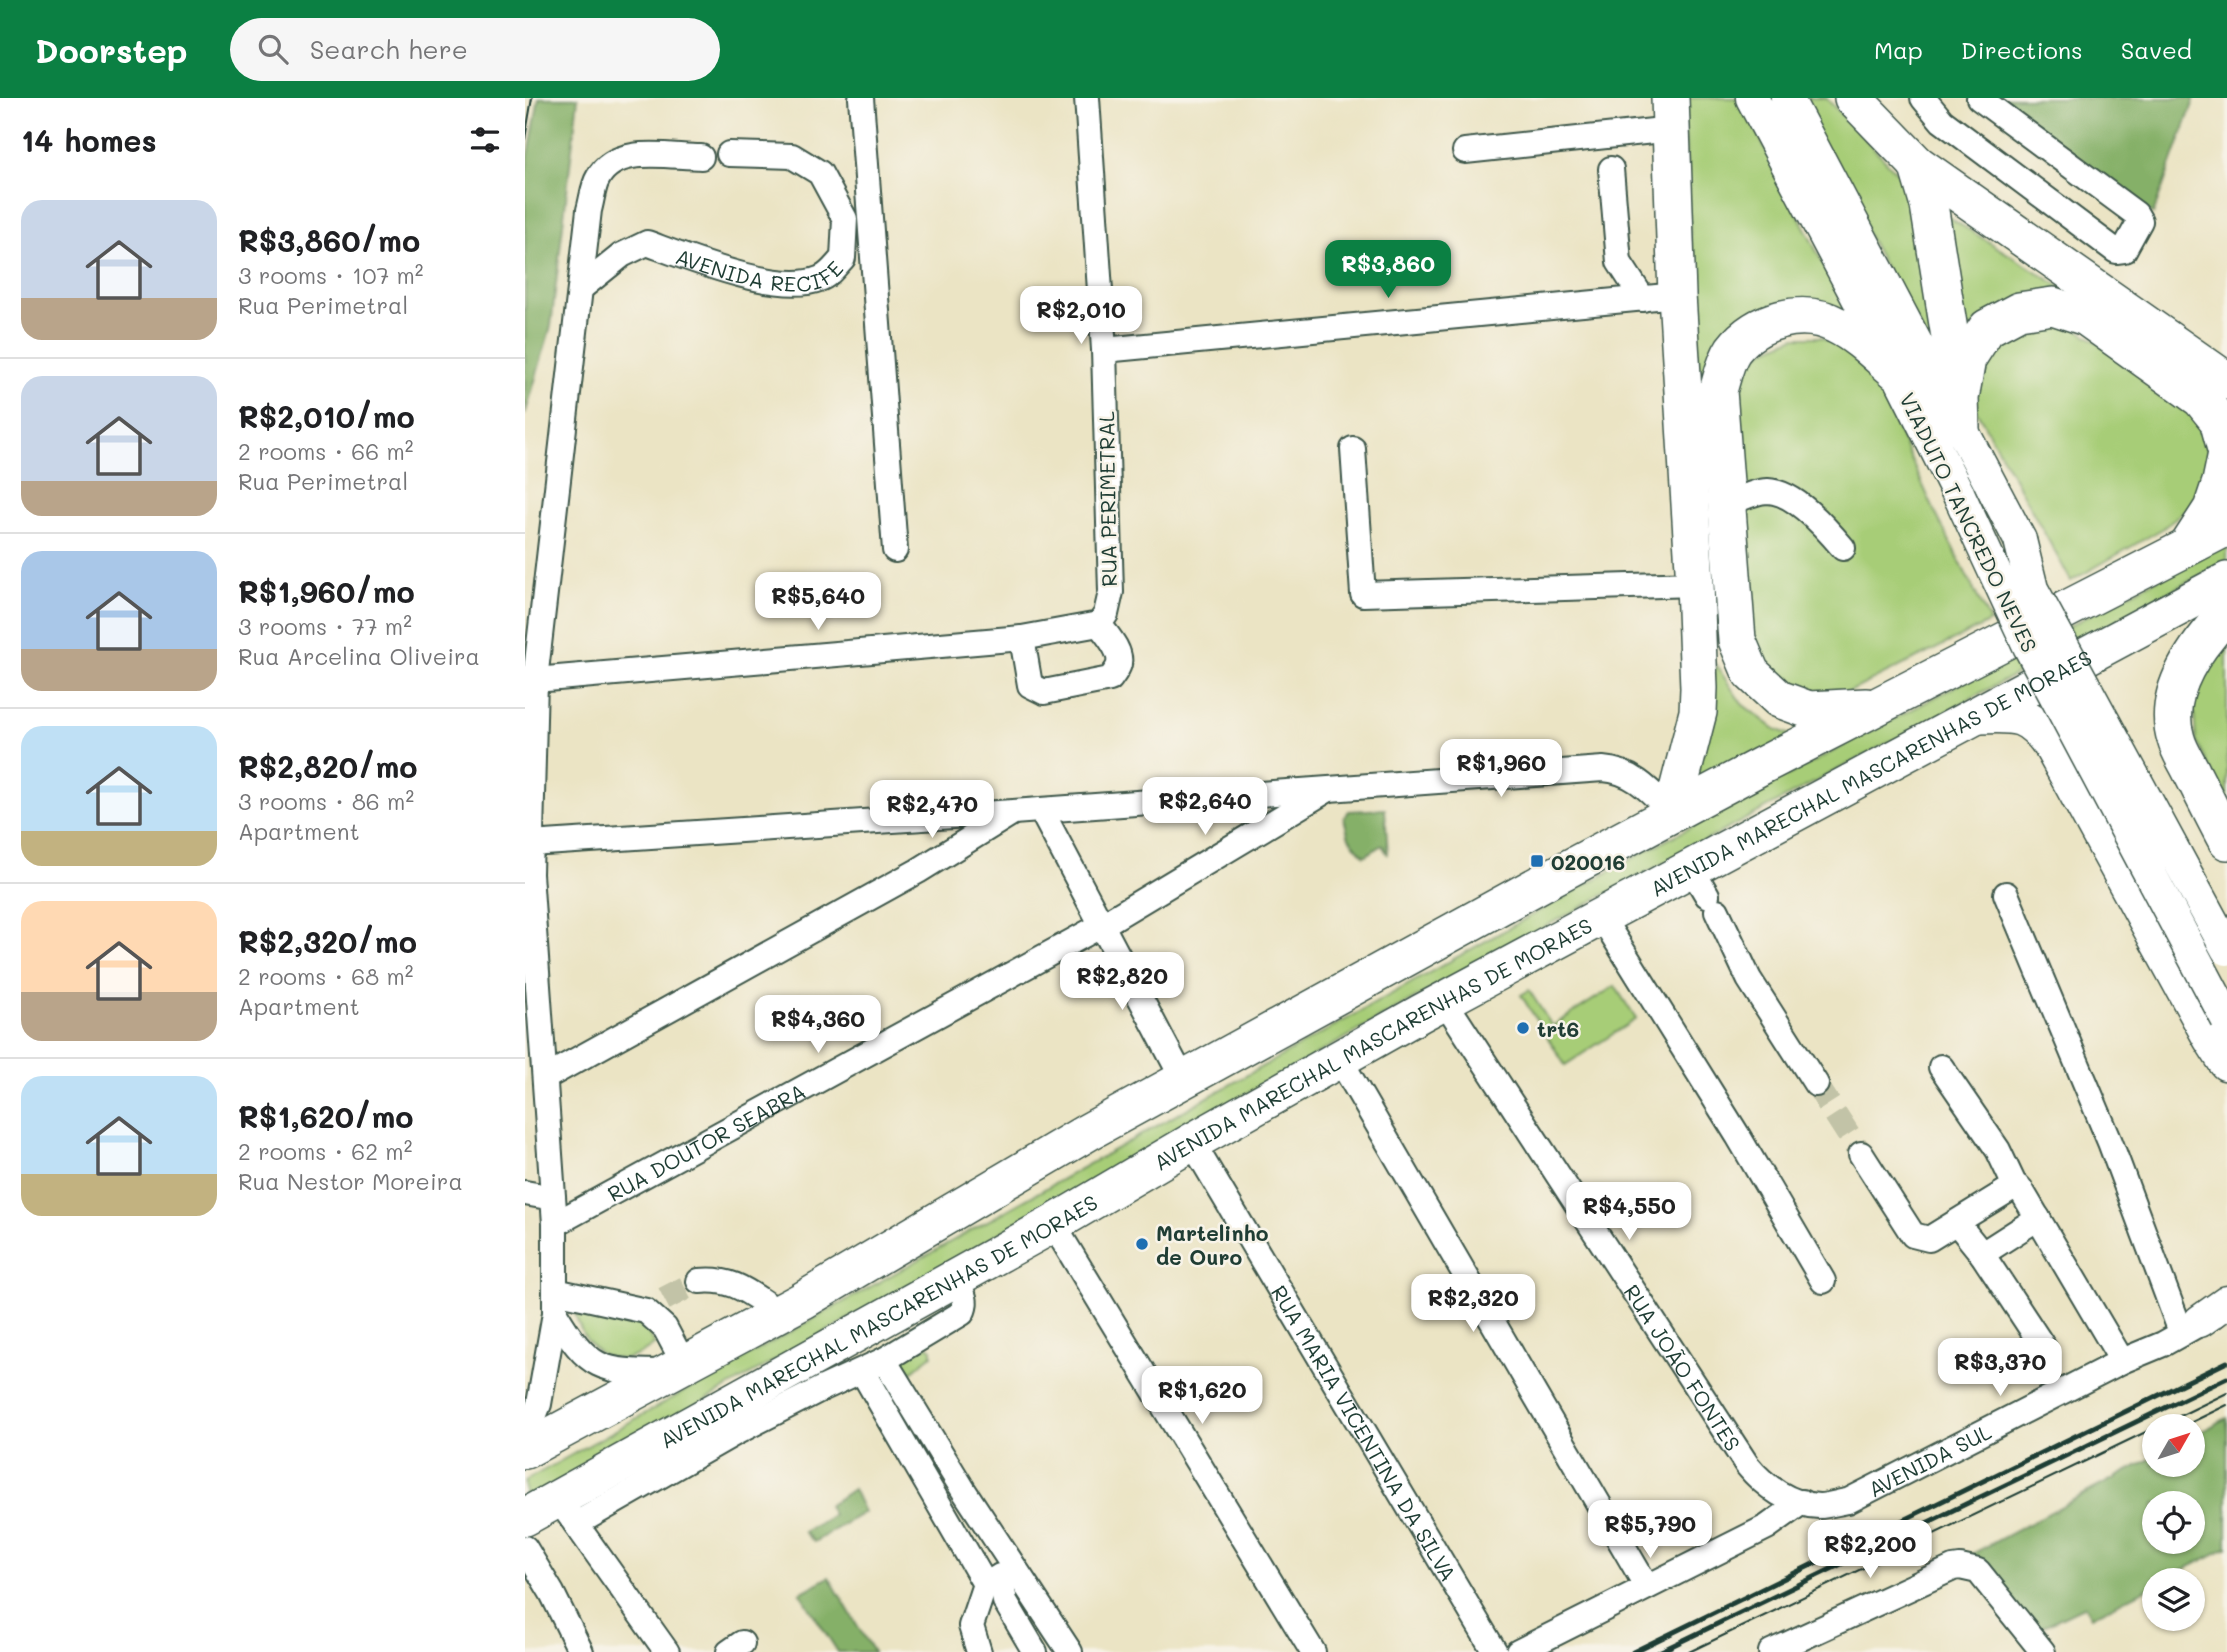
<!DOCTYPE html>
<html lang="en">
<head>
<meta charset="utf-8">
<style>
  :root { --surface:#fff; --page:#f6f6f6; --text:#202124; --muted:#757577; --line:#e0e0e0; --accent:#0b8043 }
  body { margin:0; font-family:Mali,sans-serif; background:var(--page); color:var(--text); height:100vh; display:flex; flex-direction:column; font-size:26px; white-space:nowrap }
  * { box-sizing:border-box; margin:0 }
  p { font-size:23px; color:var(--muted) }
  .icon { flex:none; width:38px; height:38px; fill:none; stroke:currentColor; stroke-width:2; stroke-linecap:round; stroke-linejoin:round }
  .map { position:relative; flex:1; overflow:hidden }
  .side { display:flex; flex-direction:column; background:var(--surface); width:525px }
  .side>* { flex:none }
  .needle { width:46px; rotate:51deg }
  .tools { position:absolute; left:1617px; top:1316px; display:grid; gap:14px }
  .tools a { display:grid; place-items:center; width:63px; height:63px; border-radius:50%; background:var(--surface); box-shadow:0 2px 5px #0004; font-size:35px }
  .price { position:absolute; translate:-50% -60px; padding:0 16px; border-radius:14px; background:#fff; color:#222; font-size:23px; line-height:46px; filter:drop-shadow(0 2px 4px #0008) }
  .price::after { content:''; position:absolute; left:50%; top:42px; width:21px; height:16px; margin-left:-10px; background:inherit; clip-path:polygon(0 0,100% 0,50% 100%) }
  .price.current { background:var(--accent); color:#fff }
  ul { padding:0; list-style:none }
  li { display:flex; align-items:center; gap:21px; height:175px; padding:0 21px }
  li+li { border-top:2px solid var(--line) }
  li span { display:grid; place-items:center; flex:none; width:196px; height:140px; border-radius:21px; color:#555 }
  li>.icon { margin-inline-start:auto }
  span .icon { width:84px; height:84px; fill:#fffc; stroke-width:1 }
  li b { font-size:30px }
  h2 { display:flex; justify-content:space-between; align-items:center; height:84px; padding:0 21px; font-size:30px }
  header { display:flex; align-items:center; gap:42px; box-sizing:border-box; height:98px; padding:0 35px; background:var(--accent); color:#fff }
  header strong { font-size:33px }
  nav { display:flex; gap:38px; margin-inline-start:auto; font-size:24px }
  .search { width:490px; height:63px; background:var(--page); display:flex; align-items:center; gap:18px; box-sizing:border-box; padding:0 24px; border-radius:38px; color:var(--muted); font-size:26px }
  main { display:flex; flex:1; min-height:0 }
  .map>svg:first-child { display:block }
  .green { fill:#a7cd77; stroke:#638556; stroke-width:2 }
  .forest { fill:#85b068; stroke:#52764e; stroke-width:2; fill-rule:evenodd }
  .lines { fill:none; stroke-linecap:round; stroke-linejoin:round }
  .minor-tunnel { stroke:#c2c3a7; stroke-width:24; stroke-dasharray:24 12; stroke-linecap:butt }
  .minor-casing { stroke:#3e564a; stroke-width:28 }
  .major-casing { stroke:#3e564a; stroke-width:35 }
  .highway-casing { stroke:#3e564a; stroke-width:40 }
  .minor { stroke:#fff; stroke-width:24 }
  .major { stroke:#fff; stroke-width:32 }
  .highway { stroke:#fff; stroke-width:37 }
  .tram { stroke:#1f3d34; stroke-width:2 }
  .rail { stroke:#1f3d34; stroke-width:5 }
  .major-bridge-casing { stroke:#3e564a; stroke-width:35; stroke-linecap:butt }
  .major-bridge { stroke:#fff; stroke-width:32 }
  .poi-dot { fill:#1f6fb2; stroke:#f7f3e8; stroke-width:2.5 }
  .labels { text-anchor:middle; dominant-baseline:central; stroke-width:5; stroke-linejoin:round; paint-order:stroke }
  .street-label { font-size:21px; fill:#1f3d34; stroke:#f7f3e8 }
  .poi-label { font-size:21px; font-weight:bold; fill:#1f3d34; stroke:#f7f3e8; text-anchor:start }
</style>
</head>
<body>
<header>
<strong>Doorstep</strong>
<div class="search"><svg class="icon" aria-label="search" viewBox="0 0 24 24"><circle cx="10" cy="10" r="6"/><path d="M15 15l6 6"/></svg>Search here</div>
<nav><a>Map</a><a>Directions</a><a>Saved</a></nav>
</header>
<main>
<section class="side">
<h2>14 homes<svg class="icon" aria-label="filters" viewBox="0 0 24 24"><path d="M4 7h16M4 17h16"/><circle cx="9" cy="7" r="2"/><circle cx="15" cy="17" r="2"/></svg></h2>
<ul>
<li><span style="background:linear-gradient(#c9d6e8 70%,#b9a48a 0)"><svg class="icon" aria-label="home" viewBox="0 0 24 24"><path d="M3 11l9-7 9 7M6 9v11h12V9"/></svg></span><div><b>R$3,860/mo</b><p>3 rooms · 107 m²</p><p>Rua Perimetral</p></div></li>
<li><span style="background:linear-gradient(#c9d6e8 75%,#b9a48a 0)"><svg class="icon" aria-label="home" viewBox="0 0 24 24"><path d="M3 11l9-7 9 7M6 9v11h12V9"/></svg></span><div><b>R$2,010/mo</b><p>2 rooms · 66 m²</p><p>Rua Perimetral</p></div></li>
<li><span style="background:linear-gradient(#a9c7e8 70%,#b9a48a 0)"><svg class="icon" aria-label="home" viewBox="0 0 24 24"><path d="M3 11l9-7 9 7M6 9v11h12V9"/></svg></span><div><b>R$1,960/mo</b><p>3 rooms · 77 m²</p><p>Rua Arcelina Oliveira</p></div></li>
<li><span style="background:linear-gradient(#bfe0f5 75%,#c2b280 0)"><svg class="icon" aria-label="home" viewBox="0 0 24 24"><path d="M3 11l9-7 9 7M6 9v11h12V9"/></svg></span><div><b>R$2,820/mo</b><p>3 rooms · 86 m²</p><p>Apartment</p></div></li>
<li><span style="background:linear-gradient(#ffd9b3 65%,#b9a48a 0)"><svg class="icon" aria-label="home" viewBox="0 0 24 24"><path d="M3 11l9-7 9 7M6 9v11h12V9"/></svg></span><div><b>R$2,320/mo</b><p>2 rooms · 68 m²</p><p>Apartment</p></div></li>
<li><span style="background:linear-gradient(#bfe0f5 70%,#c2b280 0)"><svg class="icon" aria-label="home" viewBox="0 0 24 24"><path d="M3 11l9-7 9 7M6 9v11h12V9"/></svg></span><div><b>R$1,620/mo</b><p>2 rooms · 62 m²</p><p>Rua Nestor Moreira</p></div></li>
</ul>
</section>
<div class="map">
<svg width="1702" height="1554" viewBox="0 0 1702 1554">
  <rect width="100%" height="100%" fill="#f7f3e8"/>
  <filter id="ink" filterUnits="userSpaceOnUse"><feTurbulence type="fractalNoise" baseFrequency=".0143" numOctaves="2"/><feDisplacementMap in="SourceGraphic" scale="14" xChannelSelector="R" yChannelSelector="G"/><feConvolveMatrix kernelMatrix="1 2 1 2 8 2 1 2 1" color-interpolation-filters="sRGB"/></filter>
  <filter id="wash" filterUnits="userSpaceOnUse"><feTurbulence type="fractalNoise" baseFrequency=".00686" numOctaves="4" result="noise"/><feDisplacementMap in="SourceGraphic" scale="28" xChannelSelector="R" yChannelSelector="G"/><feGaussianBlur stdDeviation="1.57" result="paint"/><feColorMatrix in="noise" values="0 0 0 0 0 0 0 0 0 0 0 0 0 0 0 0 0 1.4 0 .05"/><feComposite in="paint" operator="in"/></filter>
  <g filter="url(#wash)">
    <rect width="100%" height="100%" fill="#ebe4c4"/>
    <path class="green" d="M 1158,0 L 1215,0 L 1329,228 L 1267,210 L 1174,307 Z
      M 1271,0 L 1301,0 L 1385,88 L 1422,288 Z
      M 1404,107 L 1599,228 L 1547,202 L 1440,231 Z
      M 1539,222 L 1655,300 L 1678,331 L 1686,366 L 1670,404 L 1637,431 L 1546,483 L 1446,303 L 1450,271 L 1476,231 Z
      M 1270,239 L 1297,239 L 1324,251 L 1350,282 L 1410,414 L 1465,524 L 1320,596 L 1268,592 L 1239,571 L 1221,533 L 1201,295 L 1215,271 L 1239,252 Z
      M 1702,444 L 1702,463 L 967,857 L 0,1404 L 0,1383 L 1121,753 Z
      M 1702,532 L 1702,707 L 1671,642 L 1668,600 L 1682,558 Z
      M 1191,567 L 1217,606 L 1250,631 L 1276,641 L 1156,705 Z
      M 1090,888 L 1111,921 L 1040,967 L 996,897 L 1004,892 L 1027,928 Z
      M 50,1216 L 117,1227 L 130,1246 C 93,1276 63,1258 50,1216 Z
      M 403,1248 L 407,1251 L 407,1257 L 386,1274 L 375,1259 Z"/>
    <path class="forest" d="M 14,0 L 53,0 L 26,228 L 0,317 L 0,78 Z
      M 1479,0 L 1670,0 L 1628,116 L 1481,9 Z
      M 860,711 L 863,757 L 857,747 L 839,758 L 824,740 L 819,720 L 824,713 Z
      M 1702,1320 L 1702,1450 L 1638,1482 L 1629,1482 L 1629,1487 L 1566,1519 L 1560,1508 L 1508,1533 L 1447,1456 L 1629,1359 L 1629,1367 L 1668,1367 L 1668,1338 ZM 1629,1405 L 1668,1405 L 1668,1444 L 1629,1444 Z
      M 328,1391 L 339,1414 L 289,1444 L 279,1434 L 308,1417 L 303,1408 Z
      M 304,1479 L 348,1554 L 313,1554 L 275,1495 Z"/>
  </g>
  <g filter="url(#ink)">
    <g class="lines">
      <path class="minor-tunnel" d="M 1291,986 L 1336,1056
        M 139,1201 L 174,1183"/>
      <defs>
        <g id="minor">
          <path d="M 336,0 L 370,452"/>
          <path d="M 1398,0 L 1417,23 L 1591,153 L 1599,152 L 1615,123 L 1611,116 L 1454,0"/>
          <path d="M 940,53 L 1147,31"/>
          <path d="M 1086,71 L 1094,164 L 1118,201"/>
          <path id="s1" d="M 56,190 L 97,157 L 122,145 C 163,160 254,197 294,181 C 304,178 311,167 318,160 L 320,121 L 295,75 L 267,58 L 204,56"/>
          <path d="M 579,252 L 1152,197"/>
          <path d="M 828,351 L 838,496 L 1170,486"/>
          <path d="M 1200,407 C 1213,402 1229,393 1243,393 C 1270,394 1302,431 1318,450"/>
          <path d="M 497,540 L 505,587 L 519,594 L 585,581 C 588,577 593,571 594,566 C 597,552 581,536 574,526"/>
          <path d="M 10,582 L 497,540 L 574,526 L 581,516 L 586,494 L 579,252 L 562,0"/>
          <path d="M 516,712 L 658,981"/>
          <path d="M 5,746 L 488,714 L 1078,671 C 1109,673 1126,694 1147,715"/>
          <path d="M 1166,770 L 1182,797"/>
          <path d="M 1481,796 L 1585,1044 L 1656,1234"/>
          <path d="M 1192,813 L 1224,881 L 1291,986"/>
          <path d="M 1076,818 L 1213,1038 L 1298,1183"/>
          <path id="s2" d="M 919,902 L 1222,1367 C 1239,1388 1265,1407 1294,1408 C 1304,1408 1314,1404 1323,1403 L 1597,1263 L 1638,1246 L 1690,1217"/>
          <path d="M 814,960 L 1122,1489"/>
          <path d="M 1416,969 L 1473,1052 L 1490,1088"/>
          <path d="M 21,979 L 393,773 L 485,716"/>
          <path id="s3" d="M 667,1044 L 970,1554"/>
          <path d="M 1336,1056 L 1388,1137 L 1404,1141 L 1490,1088 L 1495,1090 L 1597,1263"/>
          <path d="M 0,1095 L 28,1100"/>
          <path d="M 1432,1125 L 1457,1156 L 1513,1120"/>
          <path id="s4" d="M 30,1126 L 577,827 L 802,692"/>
          <path d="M 528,1126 L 788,1554"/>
          <path d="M 1457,1156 L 1519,1250"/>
          <path d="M 174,1183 C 210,1179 226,1197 255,1215"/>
          <path d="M 30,1193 L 121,1213 L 140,1230 L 159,1266"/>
          <path d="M 30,1215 C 64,1272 75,1274 140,1274"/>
          <path d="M 359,1262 L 439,1393 L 545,1554"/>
          <path d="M 337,1273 L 460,1486"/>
          <path d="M 0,1341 L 14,1306 L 30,1215 L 30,1126 L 5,776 L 10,582 L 64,112 C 67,102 68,88 73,80 C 91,46 144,59 176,59"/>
          <path d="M 43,1415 L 142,1554"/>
          <path d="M 51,1426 L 210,1335 L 294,1292 L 359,1262 L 437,1215 C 444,1201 436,1193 430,1181"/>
          <path d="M 0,1450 L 27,1495 L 56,1554"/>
          <path d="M 475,1478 L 480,1503 L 510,1554"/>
          <path d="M 204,1554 L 217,1545"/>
          <path d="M 454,1554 L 446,1528 L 460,1486 L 474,1479"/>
          <path d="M 993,1554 L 1242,1429 L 1277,1404"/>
          <path d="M 1246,1554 L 1428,1470 L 1435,1469 L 1453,1473 L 1518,1554"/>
        </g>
        <path id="major" d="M 1227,0 L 1372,274 L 1434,397
          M 1262,0 L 1495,442
          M 1675,1223 L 1702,1204"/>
        <g id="highway">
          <path d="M 1145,0 L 1152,197 L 1170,486 L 1174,590 L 1173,614 L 1147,715"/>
          <path d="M 1328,0 L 1392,66 L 1702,283"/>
          <path d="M 1392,66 L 1404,107 L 1433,289"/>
          <path d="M 1436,330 L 1435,300 L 1442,261 L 1462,230 L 1494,213 L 1528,208 L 1561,219 L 1676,301 L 1693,322 L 1702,355 L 1696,384 L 1687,411 L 1663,448"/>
          <path d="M 1702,516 C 1671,548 1636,594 1651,641 C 1654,653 1662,664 1667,675 C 1679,698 1690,721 1702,743"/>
          <path d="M 1341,609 L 1284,612 L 1254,601 L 1226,575 L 1212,542 L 1193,293 C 1197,280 1200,264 1208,252 C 1231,222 1278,209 1311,227 C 1334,238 1353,258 1372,274"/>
          <path d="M 1454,617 C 1491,615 1504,615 1526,646 L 1686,939 L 1702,964"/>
          <path d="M 0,1352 L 277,1203 L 563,1034 L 1026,780 L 1236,668 L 1702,429"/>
          <path id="s5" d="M 0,1419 L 528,1126 L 667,1044 L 896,915 L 1702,483"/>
        </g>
      </defs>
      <use href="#minor" class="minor-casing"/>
      <use href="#major" class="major-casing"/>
      <use href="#highway" class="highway-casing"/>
      <use href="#minor" class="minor"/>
      <use href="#major" class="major"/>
      <use href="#highway" class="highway"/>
      <path class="tram" d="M 0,41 L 7,0
        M 1667,1324 L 1702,1307
        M 1634,1328 L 1702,1295
        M 1164,1554 L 1629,1330"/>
      <path class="rail" d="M 1108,1554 L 1702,1264
        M 1134,1554 L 1702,1280"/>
      <defs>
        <path id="major-bridge" d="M 1434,397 L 1504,548 L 1702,921
          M 1495,442 L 1507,491 L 1702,851"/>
      </defs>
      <use href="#major-bridge" class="major-bridge-casing"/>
      <use href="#major-bridge" class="major-bridge"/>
    </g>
  </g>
  <g class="poi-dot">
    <rect x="1005" y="756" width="14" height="14" rx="3.5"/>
    <circle cx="998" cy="930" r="7"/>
    <circle cx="617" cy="1146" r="7"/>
  </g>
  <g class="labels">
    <g class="street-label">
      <text stroke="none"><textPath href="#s1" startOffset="198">AVENIDA RECIFE</textPath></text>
      <text transform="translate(582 401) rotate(-91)">RUA PERIMETRAL</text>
      <text transform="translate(1444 424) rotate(64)">VIADUTO TANCREDO NEVES</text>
      <text stroke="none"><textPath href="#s5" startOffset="1538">AVENIDA MARECHAL MASCARENHAS DE MORAES</textPath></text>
      <text stroke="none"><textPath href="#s5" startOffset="971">AVENIDA MARECHAL MASCARENHAS DE MORAES</textPath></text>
      <text stroke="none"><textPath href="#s4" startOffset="172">RUA DOUTOR SEABRA</textPath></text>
      <text stroke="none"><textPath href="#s5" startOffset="404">AVENIDA MARECHAL MASCARENHAS DE MORAES</textPath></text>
      <text stroke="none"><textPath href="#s2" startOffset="438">RUA JOÃO FONTES</textPath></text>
      <text stroke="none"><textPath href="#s3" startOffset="338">RUA MARIA VICENTINA DA SILVA</textPath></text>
      <text stroke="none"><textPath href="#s2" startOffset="761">AVENIDA SUL</textPath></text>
    </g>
    <g class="poi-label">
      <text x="1026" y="763">020016</text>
      <text x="1012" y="930">trt6</text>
      <text x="631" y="1134">Martelinho<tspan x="631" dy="24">de Ouro</tspan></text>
    </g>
  </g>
</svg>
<div class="tools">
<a><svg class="needle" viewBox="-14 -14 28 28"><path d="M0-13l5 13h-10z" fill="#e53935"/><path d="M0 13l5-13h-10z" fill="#757577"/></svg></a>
<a><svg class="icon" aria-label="locate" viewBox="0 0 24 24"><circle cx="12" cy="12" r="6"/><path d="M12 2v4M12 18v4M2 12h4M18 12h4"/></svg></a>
<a><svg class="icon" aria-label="layers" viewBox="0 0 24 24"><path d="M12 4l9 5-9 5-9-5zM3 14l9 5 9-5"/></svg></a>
</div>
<b class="price current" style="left:863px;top:202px">R$3,860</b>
<b class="price" style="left:556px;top:248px">R$2,010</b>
<b class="price" style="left:293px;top:534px">R$5,640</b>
<b class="price" style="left:976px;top:701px">R$1,960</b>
<b class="price" style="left:680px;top:739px">R$2,640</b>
<b class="price" style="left:407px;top:742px">R$2,470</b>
<b class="price" style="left:597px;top:914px">R$2,820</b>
<b class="price" style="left:293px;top:957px">R$4,360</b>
<b class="price" style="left:1104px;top:1144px">R$4,550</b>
<b class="price" style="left:948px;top:1236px">R$2,320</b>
<b class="price" style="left:1475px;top:1300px">R$3,370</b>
<b class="price" style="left:677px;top:1328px">R$1,620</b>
<b class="price" style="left:1125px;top:1462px">R$5,790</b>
<b class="price" style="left:1345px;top:1482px">R$2,200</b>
</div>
</main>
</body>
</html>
